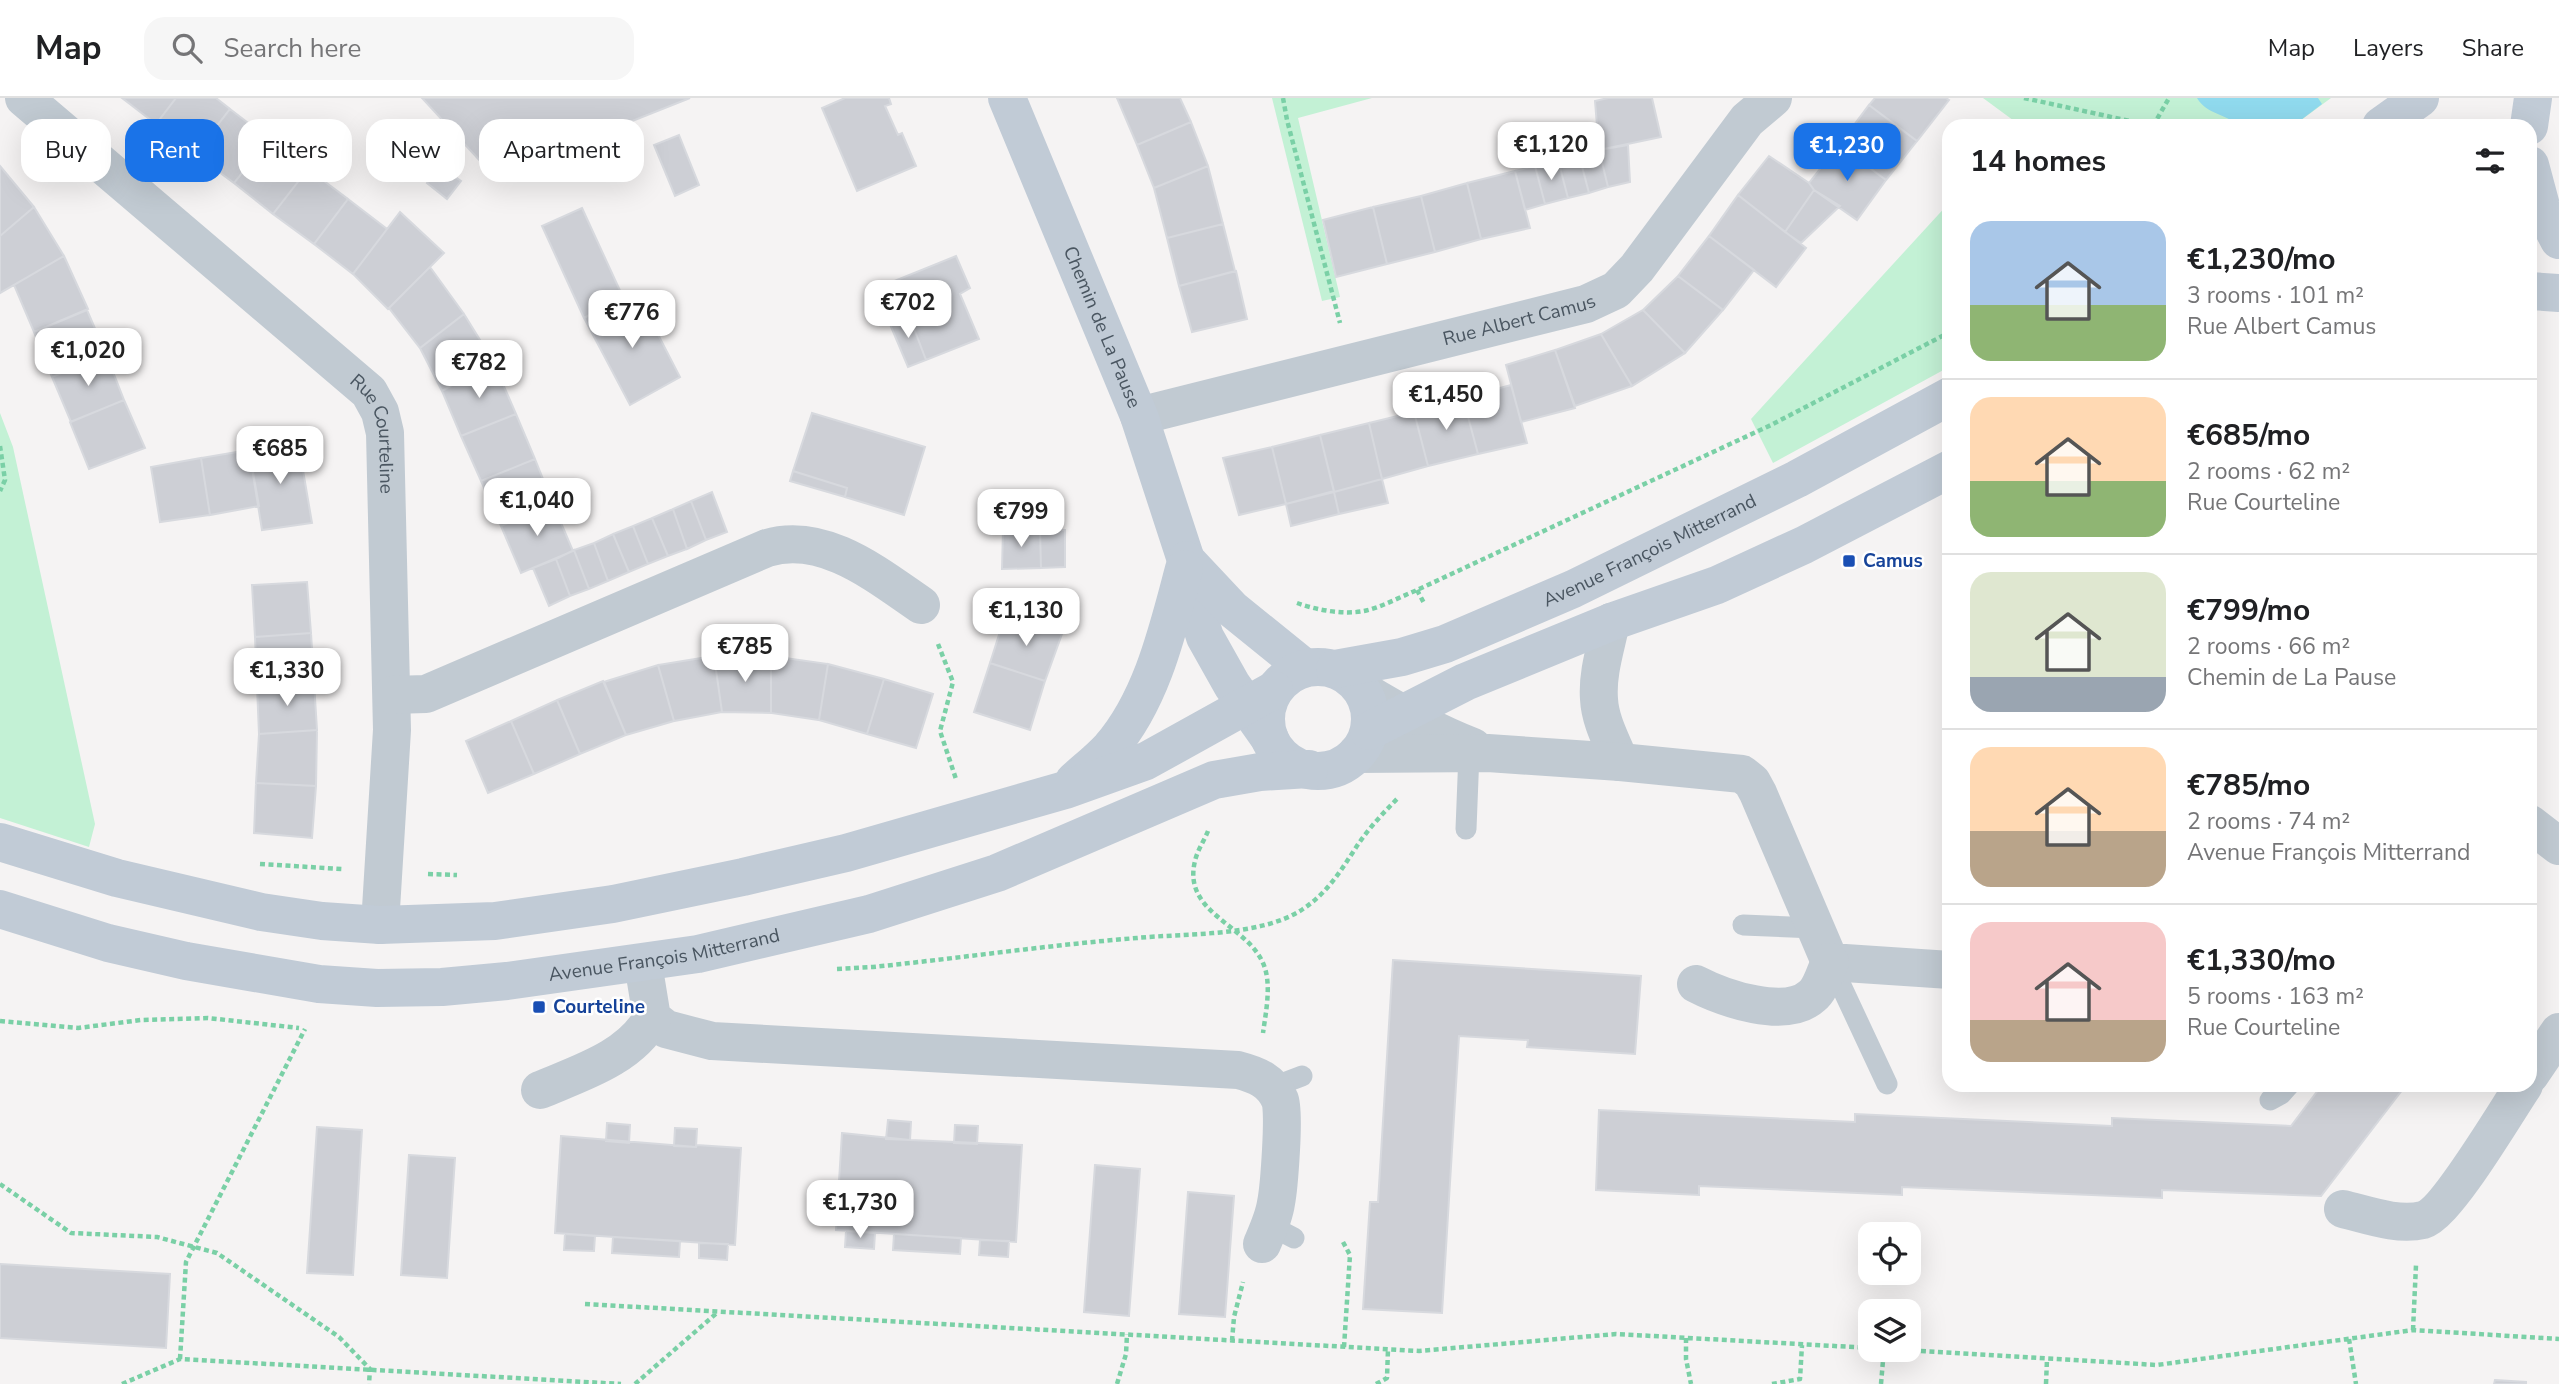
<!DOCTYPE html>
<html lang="en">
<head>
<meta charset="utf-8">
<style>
  :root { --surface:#fff; --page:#f6f6f6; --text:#202124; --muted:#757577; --line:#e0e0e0; --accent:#1a73e8 }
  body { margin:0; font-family:"Nunito Sans",sans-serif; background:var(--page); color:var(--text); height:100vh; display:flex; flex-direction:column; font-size:26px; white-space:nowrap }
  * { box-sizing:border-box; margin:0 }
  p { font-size:23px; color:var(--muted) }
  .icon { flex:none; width:38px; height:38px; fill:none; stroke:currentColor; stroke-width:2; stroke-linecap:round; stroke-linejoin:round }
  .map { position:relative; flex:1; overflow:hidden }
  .panel { position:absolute; left:1942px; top:21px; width:595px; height:973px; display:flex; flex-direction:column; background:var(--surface); border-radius:21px; box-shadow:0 7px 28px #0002 }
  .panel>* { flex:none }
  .hud { position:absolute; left:21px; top:21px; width:665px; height:63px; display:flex; gap:14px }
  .controls { position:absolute; left:1858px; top:1124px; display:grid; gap:14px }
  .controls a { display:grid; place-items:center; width:63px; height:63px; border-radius:14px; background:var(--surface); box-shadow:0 7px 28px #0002; font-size:35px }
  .price { position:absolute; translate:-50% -60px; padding:0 16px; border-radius:14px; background:#fff; color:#222; font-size:23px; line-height:46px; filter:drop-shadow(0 2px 4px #0008) }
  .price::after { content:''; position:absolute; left:50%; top:42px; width:21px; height:16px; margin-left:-10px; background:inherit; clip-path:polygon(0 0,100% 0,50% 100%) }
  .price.selected { background:var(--accent); color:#fff }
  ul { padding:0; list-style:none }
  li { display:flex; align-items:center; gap:21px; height:175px; padding:0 28px }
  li+li { border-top:2px solid var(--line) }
  li span { display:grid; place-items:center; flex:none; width:196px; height:140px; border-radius:21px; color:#555 }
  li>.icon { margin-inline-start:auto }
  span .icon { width:84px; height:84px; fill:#fffc; stroke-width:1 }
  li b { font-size:30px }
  h2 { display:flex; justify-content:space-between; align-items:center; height:84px; padding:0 28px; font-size:30px }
  .tag { padding:0 24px; border-radius:21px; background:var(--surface); box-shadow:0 7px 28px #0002; font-size:24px; line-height:63px }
  .tag.selected { background:var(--accent); color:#fff }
  header { display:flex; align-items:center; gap:42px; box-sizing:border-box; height:98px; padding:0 35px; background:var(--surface); border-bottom:2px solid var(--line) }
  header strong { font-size:33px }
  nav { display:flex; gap:38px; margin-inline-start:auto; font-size:24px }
  .search { width:490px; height:63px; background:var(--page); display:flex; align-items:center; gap:18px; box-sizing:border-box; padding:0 24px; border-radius:21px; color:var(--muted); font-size:26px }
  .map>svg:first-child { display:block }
  .green { fill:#c3f1d5 }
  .water { fill:#90daee }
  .building { fill:#cdcfd5; stroke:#d7d9de; stroke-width:2 }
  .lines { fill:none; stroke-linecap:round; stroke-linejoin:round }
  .path { stroke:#7ad0a6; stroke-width:4.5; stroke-dasharray:5 3.5; stroke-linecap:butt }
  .lane { stroke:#c1cad2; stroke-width:21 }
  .street { stroke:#c1cad2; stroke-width:38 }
  .secondary { stroke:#c1cbd6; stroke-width:38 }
  .transit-dot { fill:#1a4fb4; stroke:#fff; stroke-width:2.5 }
  .labels { text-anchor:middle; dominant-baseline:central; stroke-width:5; stroke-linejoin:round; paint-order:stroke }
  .street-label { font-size:19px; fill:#4a5661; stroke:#fff }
  .transit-label { font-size:19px; font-weight:bold; fill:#164399; stroke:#fff; text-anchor:start }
</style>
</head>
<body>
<header>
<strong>Map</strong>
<div class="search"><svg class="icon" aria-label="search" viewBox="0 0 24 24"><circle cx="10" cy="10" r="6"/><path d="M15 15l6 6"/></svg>Search here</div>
<nav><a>Map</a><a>Layers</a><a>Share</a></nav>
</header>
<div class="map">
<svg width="2559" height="1286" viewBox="0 0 2559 1286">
  <rect width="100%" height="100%" fill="#f5f3f3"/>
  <path class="green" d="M 1272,0 L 1372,0 L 1298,20 L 1340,199 L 1322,203 Z
    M 1983,0 L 2331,0 L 2293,28 L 2021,28 Z
    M 1949,105 L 1949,269 L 1773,365 L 1751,321 Z
    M 0,315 L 13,349 L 95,726 L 89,749 L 0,720 Z"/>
  <path class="water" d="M 2197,0 L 2318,0 L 2322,6 L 2293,28 L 2238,28 C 2226,15 2207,17 2197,0 Z"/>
  <path class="building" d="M 122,0 L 176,0 L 156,26 Z
    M 176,0 L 216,0 L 230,11 L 195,56 L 156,26 Z
    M 422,0 L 690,0 L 494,78 Z
    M 845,0 L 889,0 L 891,6 L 885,8 L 898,37 L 902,35 L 916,68 L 857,93 L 822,10 Z
    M 1117,0 L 1180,0 L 1191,24 L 1137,47 Z
    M 1608,0 L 1652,0 L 1661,39 L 1599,52 L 1595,3 Z
    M 1875,0 L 1946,0 L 1949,2 L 1917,43 L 1869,7 Z
    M 1869,7 L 1917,43 L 1886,82 L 1839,47 Z
    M 230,11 L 269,41 L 234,85 L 195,56 Z
    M 1191,24 L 1208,68 L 1154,90 L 1137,47 Z
    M 679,37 L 699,87 L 675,98 L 654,47 Z
    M 269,41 L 308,71 L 273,116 L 234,85 Z
    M 1628,47 L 1630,84 L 1608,89 L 1599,52 Z
    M 1839,47 L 1886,82 L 1857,122 L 1814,92 L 1809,85 Z
    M 1599,52 L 1608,89 L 1589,95 L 1579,57 Z
    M 1579,57 L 1589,95 L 1568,100 L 1558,62 Z
    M 1769,58 L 1809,85 L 1814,92 L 1785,134 L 1738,97 Z
    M 1558,62 L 1568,100 L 1545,106 L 1535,68 Z
    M 0,68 L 34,109 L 0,138 Z
    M 440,68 L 461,83 L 447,101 L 427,85 Z
    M 1208,68 L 1223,126 L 1167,140 L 1154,90 Z
    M 1535,68 L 1545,106 L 1525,112 L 1515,73 Z
    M 308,71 L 348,101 L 314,146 L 273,116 Z
    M 1515,73 L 1530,130 L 1481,141 L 1467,85 Z
    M 1467,85 L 1481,141 L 1435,154 L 1421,98 Z
    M 1814,92 L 1840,108 L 1801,145 L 1785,134 Z
    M 1738,97 L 1806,150 L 1776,189 L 1709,138 Z
    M 1421,98 L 1435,154 L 1387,166 L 1373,109 Z
    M 348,101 L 387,131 L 353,176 L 314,146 Z
    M 34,109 L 64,158 L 0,195 L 0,138 Z
    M 1373,109 L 1387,166 L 1336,179 L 1323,122 Z
    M 582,110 L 623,199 L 584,220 L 542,128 Z
    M 400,114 L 444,155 L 388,211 L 353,176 Z
    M 1223,126 L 1235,173 L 1179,188 L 1167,140 Z
    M 1709,138 L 1754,172 L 1723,212 L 1678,178 Z
    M 64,158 L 88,211 L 34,234 L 14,187 Z
    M 956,158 L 970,190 L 960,196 L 979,241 L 926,262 L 908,215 L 880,227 L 867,194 Z
    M 430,169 L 464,216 L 420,250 L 389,210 Z
    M 1236,173 L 1247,221 L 1192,234 L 1179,188 Z
    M 1678,178 L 1723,212 L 1685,255 L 1643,212 Z
    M 623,199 L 635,221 L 647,215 L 680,279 L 630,307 L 584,220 Z
    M 87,212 L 106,256 L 52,279 L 34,234 Z
    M 1643,212 L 1685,255 L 1632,288 L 1601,236 Z
    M 908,215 L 926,262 L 908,269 L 889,224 Z
    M 464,216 L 493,263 L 442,293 L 420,250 Z
    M 1601,236 L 1632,288 L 1575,308 L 1555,252 Z
    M 1555,252 L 1575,310 L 1521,324 L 1506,267 Z
    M 106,256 L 124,302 L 71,324 L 52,279 Z
    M 493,263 L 516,316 L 461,338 L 442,293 Z
    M 1511,287 L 1527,345 L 1478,356 L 1463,300 Z
    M 1463,300 L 1478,356 L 1428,368 L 1414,314 Z
    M 124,302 L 145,350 L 89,371 L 70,324 Z
    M 1414,314 L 1428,368 L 1382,381 L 1369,325 Z
    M 812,315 L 925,349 L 904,417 L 845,399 L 847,390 L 793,373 Z
    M 516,316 L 535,361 L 481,383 L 461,338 Z
    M 1369,325 L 1382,381 L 1334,394 L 1320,337 Z
    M 1320,337 L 1334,393 L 1286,406 L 1272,349 Z
    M 298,343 L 312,425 L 262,432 L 249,352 Z
    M 1272,349 L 1286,406 L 1239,417 L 1223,360 Z
    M 249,352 L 259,408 L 210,417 L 201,360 Z
    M 201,360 L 210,417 L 160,424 L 151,369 Z
    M 535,361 L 553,406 L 501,428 L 481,383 Z
    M 793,373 L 847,390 L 845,399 L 790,383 Z
    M 1382,381 L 1388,405 L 1339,416 L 1334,394 Z
    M 712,394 L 727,434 L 706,442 L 691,403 Z
    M 1334,394 L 1339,416 L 1291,428 L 1286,406 Z
    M 691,403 L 706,442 L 687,451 L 673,411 Z
    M 553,406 L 573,453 L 521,475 L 501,428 Z
    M 673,411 L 687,451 L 668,458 L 652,420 Z
    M 652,420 L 668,458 L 648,466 L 633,428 Z
    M 633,428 L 648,466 L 629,474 L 613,436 Z
    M 1003,431 L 1040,431 L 1041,470 L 1002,471 Z
    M 1040,431 L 1065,432 L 1065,469 L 1041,470 Z
    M 613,436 L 629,474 L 608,483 L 594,445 Z
    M 594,445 L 608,483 L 589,491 L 574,452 Z
    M 574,452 L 589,491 L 570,498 L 556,461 Z
    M 556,461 L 570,498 L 549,508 L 533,470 Z
    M 307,484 L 311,535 L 255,539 L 252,487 Z
    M 1005,518 L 1062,536 L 1045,583 L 990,565 Z
    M 311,535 L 314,584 L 257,588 L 255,539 Z
    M 714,558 L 722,614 L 674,623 L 658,567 Z
    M 714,558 L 771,558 L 771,615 L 722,614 Z
    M 771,558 L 828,566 L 819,622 L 771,615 Z
    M 990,565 L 1045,583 L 1030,632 L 974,614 Z
    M 828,566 L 884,581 L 867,636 L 819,622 Z
    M 658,567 L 674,623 L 626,637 L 604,584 Z
    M 884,581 L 933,596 L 916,650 L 867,636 Z
    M 603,583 L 626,637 L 580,656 L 557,602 Z
    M 314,584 L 317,632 L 259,636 L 257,588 Z
    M 557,602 L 580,656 L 534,676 L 511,623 Z
    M 511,623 L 534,676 L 488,695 L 466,643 Z
    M 317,632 L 316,688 L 256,685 L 259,636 Z
    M 256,685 L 316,688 L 312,740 L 254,735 Z
    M 1393,862 L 1641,878 L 1635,956 L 1527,949 L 1528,942 L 1459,938 L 1442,1215 L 1363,1211 L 1370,1104 L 1378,1104 Z
    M 2322,987 L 2406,987 L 2321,1098 L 2162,1092 L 2162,1100 L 1902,1089 L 1902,1097 L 1699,1088 L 1699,1097 L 1596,1092 L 1599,1012 L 1855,1024 L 1855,1016 L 2112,1028 L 2112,1020 L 2291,1028 Z
    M 888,1022 L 911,1024 L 910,1042 L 886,1041 Z
    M 607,1025 L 630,1027 L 629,1045 L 606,1043 Z
    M 955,1027 L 978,1028 L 977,1046 L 954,1045 Z
    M 317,1029 L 362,1032 L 353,1177 L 307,1175 Z
    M 675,1030 L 697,1031 L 696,1049 L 674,1048 Z
    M 842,1035 L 910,1042 L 1022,1047 L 1016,1144 L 836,1132 Z
    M 561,1038 L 696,1049 L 697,1047 L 741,1050 L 735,1147 L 555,1135 Z
    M 409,1057 L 455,1060 L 447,1180 L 401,1177 Z
    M 1095,1067 L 1140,1071 L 1129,1218 L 1084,1214 Z
    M 1188,1094 L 1234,1098 L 1225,1219 L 1179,1216 Z
    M 846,1133 L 875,1135 L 874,1151 L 845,1149 Z
    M 565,1136 L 595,1138 L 594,1153 L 564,1152 Z
    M 894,1136 L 961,1140 L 960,1156 L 893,1152 Z
    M 613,1139 L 680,1143 L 679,1159 L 612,1155 Z
    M 980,1142 L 1009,1143 L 1008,1159 L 979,1157 Z
    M 699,1145 L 728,1146 L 727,1162 L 699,1160 Z
    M 0,1166 L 170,1176 L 166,1250 L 0,1240 Z
    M 2495,1282 L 2526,1284 L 2526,1286 L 2494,1286 Z"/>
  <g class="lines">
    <path class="path" d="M 1283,0 L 1287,22 L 1340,225
      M 2024,0 L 2153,28
      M 2153,28 L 2169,0
      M 0,348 L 5,382 L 0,393
      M 1417,492 L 1425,507
      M 1297,505 C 1317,512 1343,517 1364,513 C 1382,509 1400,499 1417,492 L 1771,327 L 1950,234
      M 938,546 L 953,584 L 940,633 L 956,681
      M 1208,733 C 1204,743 1197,753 1195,763 C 1182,815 1246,826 1263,865 C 1272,885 1266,913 1263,935
      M 260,766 L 342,771
      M 428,776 L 457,777
      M 837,871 L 873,869 C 961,860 1049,847 1137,840 C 1187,835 1261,839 1303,811 C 1327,795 1340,774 1355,751 C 1367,732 1383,715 1399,699
      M 0,923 L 78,930 L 141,922 L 208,920 L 299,930
      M 0,1086 L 71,1135 L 157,1139 L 217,1155 L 339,1239 L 370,1271 L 369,1286
      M 1343,1144 L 1350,1157 L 1344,1249
      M 585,1206 L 1419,1253 L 1616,1236 L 1871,1250
      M 2413,1232 L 2416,1167
      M 1686,1240 L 1686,1261 L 1691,1286
      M 2349,1241 L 2356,1286
      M 1232,1243 L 1234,1219 L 1243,1184
      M 1887,1251 L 2157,1267 L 2413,1232 L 2559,1241
      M 180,1261 L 186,1164 L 305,931
      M 122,1286 L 180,1261 L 621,1286
      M 635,1286 L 718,1214
      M 1117,1286 L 1126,1256 L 1127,1236
      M 1376,1286 L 1387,1280 L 1388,1251
      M 1772,1286 L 1800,1281 L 1802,1247
      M 1881,1286 L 1884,1251
      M 2046,1286 L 2047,1261"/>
    <path class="lane" d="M 1466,731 L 1469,655
      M 1743,827 L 1815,830
      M 1830,864 L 1887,986
      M 1273,989 L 1302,978
      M 2270,1002 L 2281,996 L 2289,987
      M 1271,1128 L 1294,1140"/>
    <g class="street">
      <path id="s1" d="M 24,0 L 369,294 L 380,314 L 385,335 L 392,632 L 380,827"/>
      <path id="s2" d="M 1139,318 L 1586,206 L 1616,192 L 1637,170 L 1747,22 L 1773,0"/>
      <path d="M 1611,524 C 1606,549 1597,575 1599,601 C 1600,623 1612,644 1620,664"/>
      <path d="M 1362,592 C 1398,614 1434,634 1473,649"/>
      <path d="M 392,597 L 426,596 L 767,450 C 824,433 877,477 921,507"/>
      <path d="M 1356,656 L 1488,655 L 1620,664 L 1742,676 L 1752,684 L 1758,695 L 1830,864 L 1950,872"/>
      <path d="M 2530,726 L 2559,748"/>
      <path d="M 643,865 L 652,920 L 666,931 L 712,943 L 1238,972 C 1257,977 1272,983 1280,1002 C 1285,1013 1279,1090 1276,1105 C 1274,1119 1268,1132 1262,1146"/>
      <path d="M 1696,886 C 1723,900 1786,922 1812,898 C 1821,891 1825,874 1830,864"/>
      <path d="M 2530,977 L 2559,934"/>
      <path d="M 540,992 C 580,975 630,960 652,920"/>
      <path d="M 2343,1111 C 2368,1117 2397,1128 2423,1122 C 2447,1115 2507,1012 2524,987"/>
    </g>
    <g class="secondary">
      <path id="s3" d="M 1007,0 L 1139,318 L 1186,462 L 1193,502 L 1205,539 L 1232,587 L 1270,641"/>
      <path d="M 2381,28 L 2420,0"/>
      <path d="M 2529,28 L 2533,0"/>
      <path d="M 2530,67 L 2541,108 L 2559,142"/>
      <path d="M 2530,193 L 2559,195"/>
      <path d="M 1186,462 L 1232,511 L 1305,570"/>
      <circle cx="1318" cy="621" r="52"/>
      <path id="s4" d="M 1335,571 L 1402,559 L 1445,546 L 1573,491 L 1797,381 L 1950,298"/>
      <path d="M 1369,633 L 1465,584 L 1611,524 L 1717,487 L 1804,447 L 1950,371"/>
      <path d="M 1074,683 C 1086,672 1099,662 1110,650 C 1152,602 1168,531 1184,471"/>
      <path d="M 0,744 L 117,780 L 261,814 L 322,823 L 380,827 L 495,823 L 613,806 L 743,779 L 846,755 L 1065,692 L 1146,663 L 1274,592"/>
      <path id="s5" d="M 0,811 L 108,845 L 186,863 L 319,886 L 377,890 L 442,889 L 507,883 L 698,856 L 869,816 L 997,775 L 1214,682 L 1260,674 L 1309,671"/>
    </g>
  </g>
  <g class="transit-dot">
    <rect x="1842" y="456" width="14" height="14" rx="3.5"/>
    <rect x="532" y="902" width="14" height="14" rx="3.5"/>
  </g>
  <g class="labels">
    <g class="street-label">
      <text stroke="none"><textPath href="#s2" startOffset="392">Rue Albert Camus</textPath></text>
      <text stroke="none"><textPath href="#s3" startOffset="248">Chemin de La Pause</textPath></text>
      <text stroke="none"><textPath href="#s1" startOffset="495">Rue Courteline</textPath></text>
      <text stroke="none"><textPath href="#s4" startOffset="338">Avenue François Mitterrand</textPath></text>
      <text stroke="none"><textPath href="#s5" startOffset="676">Avenue François Mitterrand</textPath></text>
    </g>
    <g class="transit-label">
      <text x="1863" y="463">Camus</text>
      <text x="553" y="909">Courteline</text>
    </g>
  </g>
</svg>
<div class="controls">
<a><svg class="icon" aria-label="locate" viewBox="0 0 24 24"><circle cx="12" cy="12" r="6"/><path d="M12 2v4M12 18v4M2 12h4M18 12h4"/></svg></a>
<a><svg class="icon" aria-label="layers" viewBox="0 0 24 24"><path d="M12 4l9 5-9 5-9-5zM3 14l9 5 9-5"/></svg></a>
</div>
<b class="price" style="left:1551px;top:84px">€1,120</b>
<b class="price selected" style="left:1847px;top:85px">€1,230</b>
<b class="price" style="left:908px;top:242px">€702</b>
<b class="price" style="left:632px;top:252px">€776</b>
<b class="price" style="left:88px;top:290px">€1,020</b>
<b class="price" style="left:479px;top:302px">€782</b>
<b class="price" style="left:1446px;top:334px">€1,450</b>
<b class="price" style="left:280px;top:388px">€685</b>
<b class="price" style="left:537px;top:440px">€1,040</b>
<b class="price" style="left:1021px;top:451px">€799</b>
<b class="price" style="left:1026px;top:550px">€1,130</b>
<b class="price" style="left:745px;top:586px">€785</b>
<b class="price" style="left:287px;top:610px">€1,330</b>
<b class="price" style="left:860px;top:1142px">€1,730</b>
<div class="hud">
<a class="tag">Buy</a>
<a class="tag selected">Rent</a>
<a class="tag">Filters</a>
<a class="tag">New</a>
<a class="tag">Apartment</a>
</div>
<section class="panel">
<h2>14 homes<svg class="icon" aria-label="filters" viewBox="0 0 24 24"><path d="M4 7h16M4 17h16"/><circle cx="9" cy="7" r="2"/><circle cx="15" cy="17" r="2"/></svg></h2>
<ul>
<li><span style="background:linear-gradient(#a9c7e8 60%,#8fb573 0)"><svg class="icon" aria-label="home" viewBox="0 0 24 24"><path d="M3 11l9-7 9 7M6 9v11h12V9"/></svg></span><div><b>€1,230/mo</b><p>3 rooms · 101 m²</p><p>Rue Albert Camus</p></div></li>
<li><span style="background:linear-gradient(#ffd9b3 60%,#8fb573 0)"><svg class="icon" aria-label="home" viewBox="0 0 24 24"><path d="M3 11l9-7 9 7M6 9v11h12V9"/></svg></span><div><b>€685/mo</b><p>2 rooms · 62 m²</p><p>Rue Courteline</p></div></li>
<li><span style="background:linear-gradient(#dfe7d0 75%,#9aa5b1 0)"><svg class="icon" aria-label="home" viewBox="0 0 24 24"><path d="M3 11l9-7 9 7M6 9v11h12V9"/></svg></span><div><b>€799/mo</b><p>2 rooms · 66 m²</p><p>Chemin de La Pause</p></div></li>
<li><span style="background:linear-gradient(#ffd9b3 60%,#b9a48a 0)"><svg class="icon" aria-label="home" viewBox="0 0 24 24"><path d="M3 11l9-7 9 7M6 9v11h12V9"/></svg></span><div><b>€785/mo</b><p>2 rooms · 74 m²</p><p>Avenue François Mitterrand</p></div></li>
<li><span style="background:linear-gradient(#f6c9c9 70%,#b9a48a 0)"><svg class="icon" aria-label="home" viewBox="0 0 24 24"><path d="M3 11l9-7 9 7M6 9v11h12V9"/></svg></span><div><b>€1,330/mo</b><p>5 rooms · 163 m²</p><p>Rue Courteline</p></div></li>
</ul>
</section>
</div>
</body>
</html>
